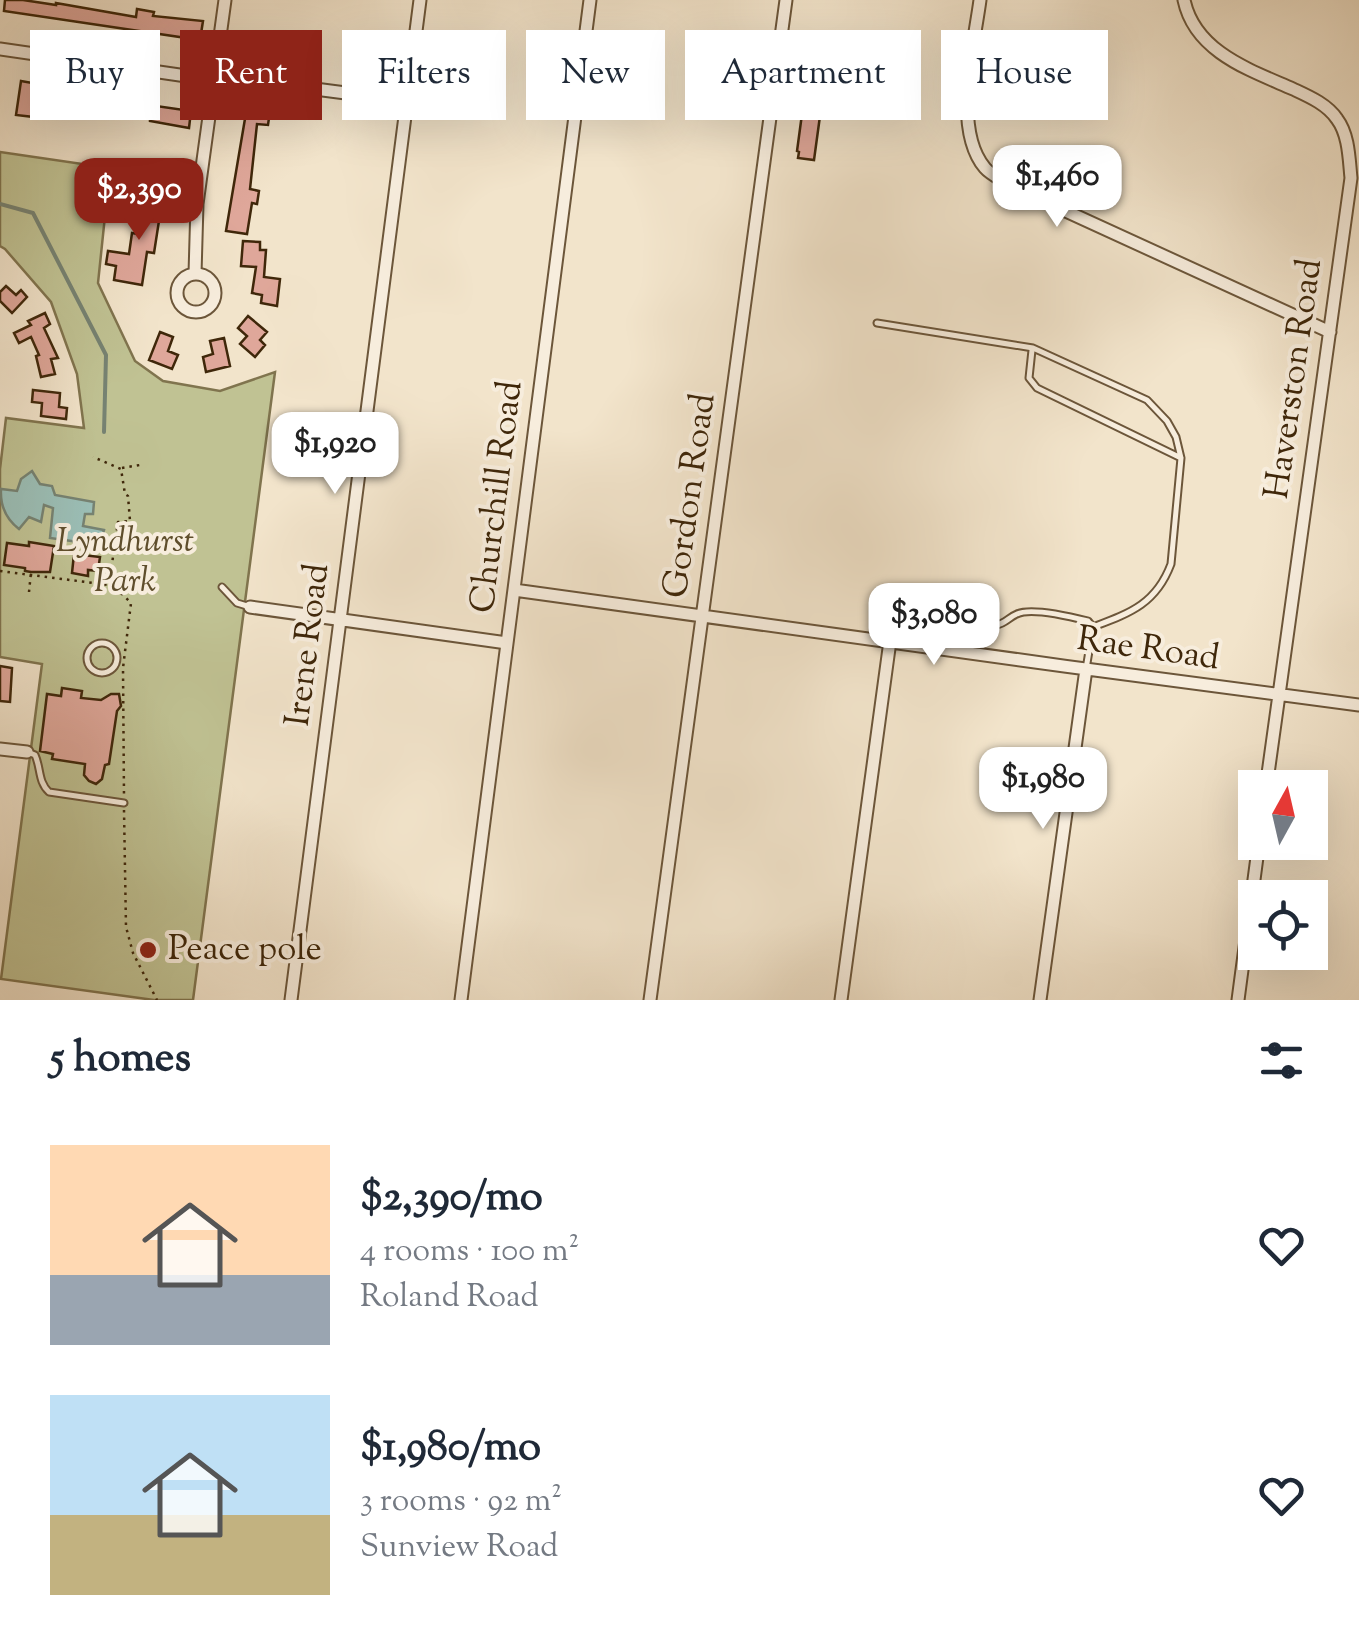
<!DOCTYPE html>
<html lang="en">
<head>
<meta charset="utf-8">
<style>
  :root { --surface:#fff; --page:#f2f2f3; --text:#1f2937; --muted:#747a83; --accent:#8f2418 }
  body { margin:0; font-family:"Sorts Mill Goudy",serif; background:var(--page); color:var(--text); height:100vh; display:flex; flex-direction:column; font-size:38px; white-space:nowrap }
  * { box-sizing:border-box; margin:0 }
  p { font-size:32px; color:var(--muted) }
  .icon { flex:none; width:55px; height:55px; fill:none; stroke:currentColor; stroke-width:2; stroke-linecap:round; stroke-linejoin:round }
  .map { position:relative; height:1000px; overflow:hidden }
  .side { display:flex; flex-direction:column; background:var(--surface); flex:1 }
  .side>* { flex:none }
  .top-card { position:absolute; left:30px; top:30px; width:1300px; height:90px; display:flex; gap:20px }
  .needle { width:65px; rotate:8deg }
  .fabs { position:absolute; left:1238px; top:770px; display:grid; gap:20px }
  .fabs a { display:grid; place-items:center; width:90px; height:90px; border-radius:0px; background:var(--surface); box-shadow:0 10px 40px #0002; font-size:50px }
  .price { position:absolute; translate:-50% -85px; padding:0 22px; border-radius:20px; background:#fff; color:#222; font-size:32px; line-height:65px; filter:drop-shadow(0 2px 5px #0008) }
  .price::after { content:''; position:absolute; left:50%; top:60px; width:30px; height:22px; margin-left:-15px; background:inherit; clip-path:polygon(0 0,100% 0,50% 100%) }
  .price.on { background:var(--accent); color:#fff }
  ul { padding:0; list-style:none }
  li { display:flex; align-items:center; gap:30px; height:250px; padding:0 50px }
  li span { display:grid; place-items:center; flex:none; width:280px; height:200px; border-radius:0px; color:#555 }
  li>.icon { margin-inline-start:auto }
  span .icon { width:120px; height:120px; fill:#fffc; stroke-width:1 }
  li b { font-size:42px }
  h2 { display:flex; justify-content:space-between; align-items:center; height:120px; padding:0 50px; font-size:42px }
  .chip { padding:0 35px; border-radius:0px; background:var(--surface); box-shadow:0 10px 40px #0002; font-size:35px; line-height:90px }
  .chip.on { background:var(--accent); color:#fff }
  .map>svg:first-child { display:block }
  .green { fill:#c0c293; stroke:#80744e; stroke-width:2.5 }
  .water { fill:#9bbfb7; stroke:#768272; stroke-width:2.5 }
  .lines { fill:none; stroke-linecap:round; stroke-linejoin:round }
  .stream { stroke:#768272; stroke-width:4 }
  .building { fill:#dfa79a; stroke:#3f270a; stroke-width:2.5 }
  .service-casing { stroke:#6c563a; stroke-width:9 }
  .minor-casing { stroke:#6c563a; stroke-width:15 }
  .path { stroke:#3f270a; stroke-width:2.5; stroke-dasharray:2.5 5; stroke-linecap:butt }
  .service { stroke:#f7eddd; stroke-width:5 }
  .minor { stroke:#f7eddd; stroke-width:11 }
  .poi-dot { fill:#8f2418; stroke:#f7eddd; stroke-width:4 }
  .labels { text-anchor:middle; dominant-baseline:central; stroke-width:8; stroke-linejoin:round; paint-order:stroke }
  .street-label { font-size:35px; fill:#3f270a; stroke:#f7eddd }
  .park-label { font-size:35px; font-style:italic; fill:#5f4e2c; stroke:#f7eddd }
  .poi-label { font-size:35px; fill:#3f270a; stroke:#f7eddd; text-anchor:start }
</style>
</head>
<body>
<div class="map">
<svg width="1359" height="1000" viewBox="0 0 1359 1000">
  <rect width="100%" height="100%" fill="#f2e4cb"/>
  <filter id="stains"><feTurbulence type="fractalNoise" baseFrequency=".002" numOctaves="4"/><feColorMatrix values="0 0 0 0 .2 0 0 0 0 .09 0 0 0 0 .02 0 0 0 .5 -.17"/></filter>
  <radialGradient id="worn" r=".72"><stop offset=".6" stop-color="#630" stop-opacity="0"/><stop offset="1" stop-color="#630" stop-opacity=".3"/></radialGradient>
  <path class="green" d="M 0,152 L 110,168 L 98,283 L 135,361 L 163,381 L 220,391 L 275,372 L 193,1000 L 154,1000 L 1,979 L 42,664 L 0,657 L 0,469 L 6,418 L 84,428 L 77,374 L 51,302 L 5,249 L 0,246 Z"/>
  <path class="water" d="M 32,471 L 40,484 L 52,486 L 55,495 L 94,502 L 93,514 L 85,514 L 83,526 L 104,530 L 100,545 L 50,538 L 53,508 L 44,505 L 41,522 L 29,517 L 19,529 C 6,519 0,506 1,489 L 17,491 L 21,479 Z"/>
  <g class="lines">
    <path class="stream" d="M 0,204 L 33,213 L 106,355 L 104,432"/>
  </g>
  <path class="building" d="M 5,0 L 23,0 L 56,5 L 56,3 L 136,17 L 137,9 L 154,12 L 153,16 L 203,21 L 200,40 L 4,11 Z
    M 21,81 L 38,84 L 38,89 L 191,111 L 189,128 L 150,121 L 150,119 L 112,114 L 112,118 L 93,116 L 94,111 L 62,106 L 61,112 L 35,108 L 34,117 L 16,115 Z
    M 248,101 L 259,103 L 258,109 L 270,111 L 268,125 L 257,124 L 250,189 L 259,191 L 257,204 L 252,203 L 247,234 L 226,231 Z
    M 802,114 L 820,116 L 814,160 L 798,158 L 799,152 L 797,151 Z
    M 144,193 L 163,195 L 154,253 L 147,252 L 142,285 L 114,280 L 116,266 L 106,264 L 108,251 L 129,254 L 132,233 L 138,234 Z
    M 243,241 L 260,242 L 260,250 L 266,250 L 264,277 L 280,279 L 277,306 L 261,303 L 262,295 L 252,293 L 256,267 L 241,266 Z
    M 6,286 L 16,295 L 21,290 L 27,297 L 12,313 L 0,301 L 0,292 Z
    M 45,313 L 50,324 L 44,328 L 58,358 L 51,359 L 55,374 L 41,377 L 36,356 L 39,355 L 31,337 L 19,343 L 14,333 L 31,325 L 28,321 Z
    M 248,316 L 267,332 L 260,340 L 265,345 L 255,357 L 240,344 L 247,336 L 238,328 Z
    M 160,332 L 173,337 L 168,351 L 178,355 L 172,369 L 149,360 Z
    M 224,338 L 230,366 L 206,372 L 203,357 L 213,354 L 210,341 Z
    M 33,390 L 60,393 L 59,407 L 67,408 L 66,419 L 41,416 L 42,403 L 32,402 Z
    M 29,542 L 54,546 L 50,572 L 31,572 L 25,571 L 25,568 L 4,565 L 7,543 L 29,546 Z
    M 74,554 L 100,557 L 98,571 L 88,570 L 88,576 L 72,573 Z
    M 0,666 L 12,668 L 10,702 L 0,701 Z
    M 62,688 L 82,691 L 81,698 L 101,700 L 111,694 L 119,694 L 121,706 L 117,711 L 109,764 L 105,765 L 102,779 L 96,784 L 89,781 L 84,775 L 85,764 L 52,759 L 53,754 L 40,751 L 47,694 L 61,696 Z"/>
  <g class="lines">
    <defs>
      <path id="service" d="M 877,323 L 1033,348 L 1147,400 L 1167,421 L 1176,437 L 1181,458 L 1171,564 C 1156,604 1130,613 1093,627
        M 1032,350 L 1029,378 L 1037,388 L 1181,458
        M 222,587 L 237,603 L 247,606
        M 890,641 C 892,629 892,611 901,603 C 915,591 949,597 963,604 C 975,610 981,625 996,625 C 1005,624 1009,617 1017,614 C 1031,607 1072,617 1088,621 L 1093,627 L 1086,669
        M87 658a15 15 0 1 1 30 0a15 15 0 1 1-30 0Z
        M 30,753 L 35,755 C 41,768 38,782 49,792 L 124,803"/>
      <path id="minor" d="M 980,0 C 974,46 952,129 985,168 C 991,175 1003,180 1011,186 L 1330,332
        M 1184,0 C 1195,52 1250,70 1293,89 C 1308,96 1327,104 1337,119 C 1349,135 1349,159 1351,178 L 1266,788
        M 0,49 L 214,80 L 315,89 L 407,101
        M 195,274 L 197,204 L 225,0
        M177 293a19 19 0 1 1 38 0a19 19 0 1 1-38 0Z
        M 514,590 C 796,629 1077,669 1359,705
        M 250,607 L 507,643
        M 0,749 L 27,752
        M 291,1000 L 420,0
        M 461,1000 L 590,0
        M 650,1000 L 786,0
        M 841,1000 L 890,641
        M 1040,1000 L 1086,669
        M 1238,1000 L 1259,842"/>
    </defs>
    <use href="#service" class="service-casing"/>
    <use href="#minor" class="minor-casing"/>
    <path class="path" d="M 122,468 L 140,465
      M 0,571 L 109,585 L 118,522 L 130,521 L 128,496 L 125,494 L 121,469 L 93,457
      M 109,585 L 115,587 L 131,603 L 123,668 L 124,797
      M 29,592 L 31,572
      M 124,810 L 126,927 L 133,953 L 157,1000"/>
    <use href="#service" class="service"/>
    <use href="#minor" class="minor"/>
  </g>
  <circle class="poi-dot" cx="148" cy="950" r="10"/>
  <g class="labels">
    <g class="street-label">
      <text transform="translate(1295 379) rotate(-82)">Haverston Road</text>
      <text transform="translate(691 496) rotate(-82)">Gordon Road</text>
      <text transform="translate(498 497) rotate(-83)">Churchill Road</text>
      <text transform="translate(309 645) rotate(-83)">Irene Road</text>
      <text transform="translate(1148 650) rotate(8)">Rae Road</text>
    </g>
    <g class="park-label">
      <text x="125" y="542">Lyndhurst<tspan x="125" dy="40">Park</tspan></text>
    </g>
    <g class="poi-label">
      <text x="168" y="950">Peace pole</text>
    </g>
  </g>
  <rect width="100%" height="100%" filter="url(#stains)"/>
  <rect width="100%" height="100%" fill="url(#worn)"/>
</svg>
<div class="fabs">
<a><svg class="needle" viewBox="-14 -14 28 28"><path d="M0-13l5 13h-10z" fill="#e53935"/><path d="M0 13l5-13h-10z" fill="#747a83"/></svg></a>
<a><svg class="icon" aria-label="locate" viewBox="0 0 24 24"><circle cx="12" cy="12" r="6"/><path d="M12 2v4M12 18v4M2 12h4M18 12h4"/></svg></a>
</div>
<b class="price" style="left:1057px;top:230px">$1,460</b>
<b class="price on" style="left:139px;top:243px">$2,390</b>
<b class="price" style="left:335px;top:497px">$1,920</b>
<b class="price" style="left:934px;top:668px">$3,080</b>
<b class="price" style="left:1043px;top:832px">$1,980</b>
<div class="top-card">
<a class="chip">Buy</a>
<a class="chip on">Rent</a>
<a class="chip">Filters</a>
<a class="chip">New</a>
<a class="chip">Apartment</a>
<a class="chip">House</a>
</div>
</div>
<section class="side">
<h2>5 homes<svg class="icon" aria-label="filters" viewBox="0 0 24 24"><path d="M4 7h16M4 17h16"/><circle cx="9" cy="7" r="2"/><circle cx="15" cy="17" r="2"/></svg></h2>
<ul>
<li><span style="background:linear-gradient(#ffd9b3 65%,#9aa5b1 0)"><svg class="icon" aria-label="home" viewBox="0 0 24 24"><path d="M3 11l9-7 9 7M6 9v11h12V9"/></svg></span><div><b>$2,390/mo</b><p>4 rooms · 100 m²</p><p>Roland Road</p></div><svg class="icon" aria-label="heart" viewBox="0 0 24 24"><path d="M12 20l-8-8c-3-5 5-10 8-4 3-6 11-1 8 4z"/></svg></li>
<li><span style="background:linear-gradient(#bfe0f5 60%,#c2b280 0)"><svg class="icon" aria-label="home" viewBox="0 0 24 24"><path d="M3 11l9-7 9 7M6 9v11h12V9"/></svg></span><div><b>$1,980/mo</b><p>3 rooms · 92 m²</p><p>Sunview Road</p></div><svg class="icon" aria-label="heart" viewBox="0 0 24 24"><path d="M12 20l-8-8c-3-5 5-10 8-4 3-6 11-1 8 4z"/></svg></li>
</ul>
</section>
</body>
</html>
